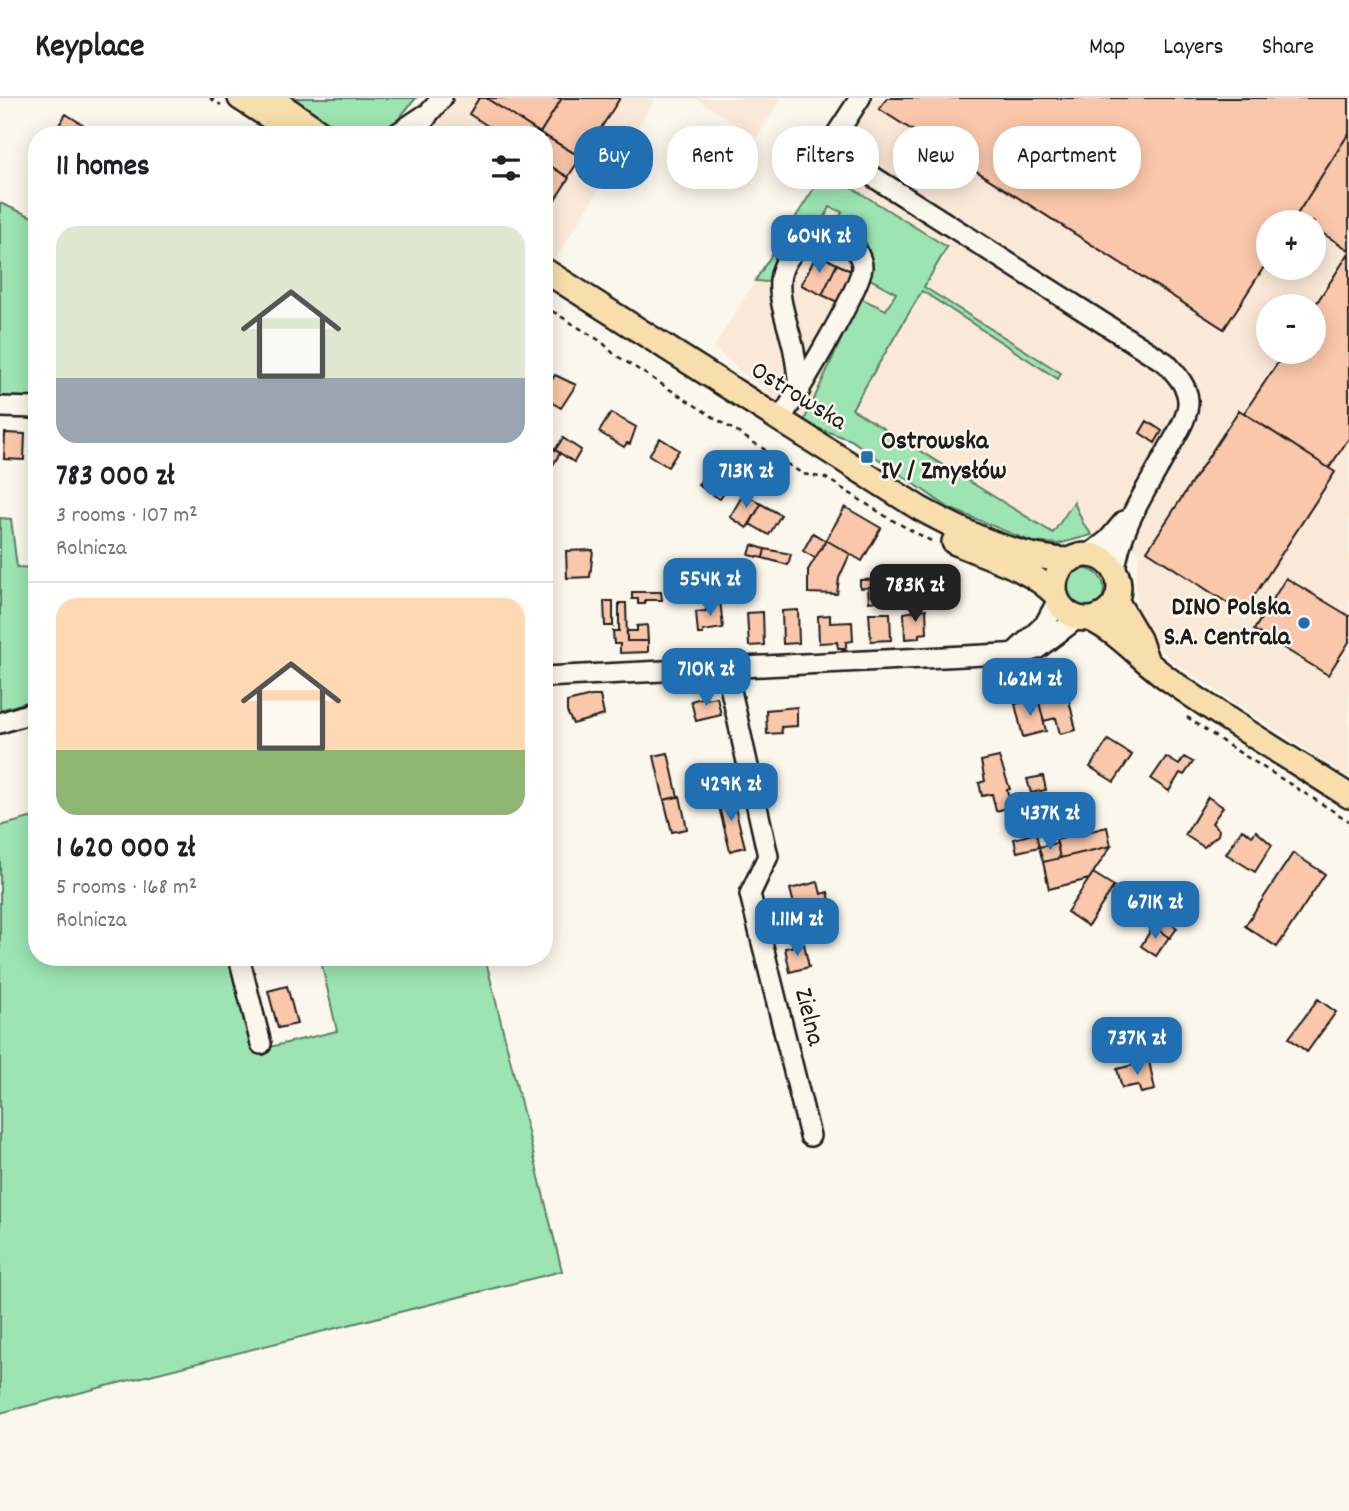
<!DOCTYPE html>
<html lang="en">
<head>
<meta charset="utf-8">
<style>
  :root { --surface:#fff; --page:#f6f6f6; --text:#202124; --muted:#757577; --line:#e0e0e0; --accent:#1f6fb2 }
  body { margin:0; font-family:Dekko,sans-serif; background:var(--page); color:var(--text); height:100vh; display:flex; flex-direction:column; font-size:26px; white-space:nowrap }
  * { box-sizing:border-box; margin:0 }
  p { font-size:23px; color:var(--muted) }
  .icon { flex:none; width:38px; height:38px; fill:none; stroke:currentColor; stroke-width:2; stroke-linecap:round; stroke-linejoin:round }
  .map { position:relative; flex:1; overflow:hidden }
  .drawer { position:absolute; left:28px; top:28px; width:525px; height:840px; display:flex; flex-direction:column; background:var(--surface); border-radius:28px; box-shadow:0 4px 18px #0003 }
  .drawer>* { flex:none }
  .hud { position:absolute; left:574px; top:28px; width:665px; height:63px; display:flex; gap:14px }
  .tools { position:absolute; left:1256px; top:112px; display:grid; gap:14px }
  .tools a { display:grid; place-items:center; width:70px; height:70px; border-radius:50%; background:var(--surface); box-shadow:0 4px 18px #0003; font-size:35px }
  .price { position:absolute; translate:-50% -60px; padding:0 16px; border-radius:14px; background:var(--accent); color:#fff; font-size:23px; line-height:46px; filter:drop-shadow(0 2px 4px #0008) }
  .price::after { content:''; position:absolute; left:50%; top:42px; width:21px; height:16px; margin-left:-10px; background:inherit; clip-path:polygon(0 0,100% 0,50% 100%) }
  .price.current { background:#222; color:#fff }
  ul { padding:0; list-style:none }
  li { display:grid; align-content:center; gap:14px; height:371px; padding:0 28px }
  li+li { border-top:2px solid var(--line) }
  li span { display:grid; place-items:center; height:217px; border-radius:21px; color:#555 }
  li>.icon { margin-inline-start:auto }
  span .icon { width:126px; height:126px; fill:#fffc; stroke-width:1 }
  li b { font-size:30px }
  h2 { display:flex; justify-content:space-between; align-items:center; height:84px; padding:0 28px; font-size:30px }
  .chip { padding:0 24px; border-radius:28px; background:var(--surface); box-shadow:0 4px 18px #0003; font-size:24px; line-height:63px }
  .chip.current { background:var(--accent); color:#fff }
  header { display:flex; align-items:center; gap:42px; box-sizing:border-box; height:98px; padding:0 35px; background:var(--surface); border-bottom:2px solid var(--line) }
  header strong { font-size:33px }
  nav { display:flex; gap:38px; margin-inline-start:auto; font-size:24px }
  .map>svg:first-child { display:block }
  .built { fill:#fbe9d8; fill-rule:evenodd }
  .green { fill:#9ce4b2; stroke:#5c8067; stroke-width:2 }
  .building { fill:#fac7aa; stroke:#1c1c1c; stroke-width:2 }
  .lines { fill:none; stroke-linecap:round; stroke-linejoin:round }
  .minor-casing { stroke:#1c1c1c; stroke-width:24 }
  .major-casing { stroke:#1c1c1c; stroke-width:28 }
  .path { stroke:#1c1c1c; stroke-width:2.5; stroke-dasharray:5 5; stroke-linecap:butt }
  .minor { stroke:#fbf7ec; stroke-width:19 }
  .major { stroke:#f8deab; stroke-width:23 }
  .poi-dot { fill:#1f6fb2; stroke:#fbf7ec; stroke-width:2.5 }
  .labels { text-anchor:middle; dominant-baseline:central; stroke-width:5; stroke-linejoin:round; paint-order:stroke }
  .street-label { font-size:26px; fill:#1c1c1c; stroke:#fbf7ec }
  .poi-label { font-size:26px; font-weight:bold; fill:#1c1c1c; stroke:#fbf7ec; text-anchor:start }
</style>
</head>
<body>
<header>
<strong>Keyplace</strong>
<nav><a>Map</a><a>Layers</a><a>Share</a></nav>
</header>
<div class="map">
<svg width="1349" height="1413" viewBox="0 0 1349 1413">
  <rect width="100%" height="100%" fill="#fbf7ec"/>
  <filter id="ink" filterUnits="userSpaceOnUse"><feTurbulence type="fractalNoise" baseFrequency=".0143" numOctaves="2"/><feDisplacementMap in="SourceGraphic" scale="14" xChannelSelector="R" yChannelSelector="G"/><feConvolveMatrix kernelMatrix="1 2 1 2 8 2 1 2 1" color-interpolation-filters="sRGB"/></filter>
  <g filter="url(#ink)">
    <path class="built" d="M 453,0 L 656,0 L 554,163 L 544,158 L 544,37 L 424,37 Z
      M 695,0 L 782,0 L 757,39 Z
      M 847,0 L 1349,0 L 1349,680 L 1173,564 L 1144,532 L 1137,513 L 1136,476 L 1140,454 L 1104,433 L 1058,446 L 1043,447 L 949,410 L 851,342 L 803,325 L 713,250 L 825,73 L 810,63 ZM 1269,124 L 1314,124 L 1314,170 L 1269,170 ZM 1269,208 L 1314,208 L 1314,254 L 1269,254 Z"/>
    <path class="green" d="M 289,0 L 416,0 L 385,37 L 347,37 Z
      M 825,73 L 947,149 L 924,189 L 1061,275 L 1058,281 L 922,193 L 852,311 L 1053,435 L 1074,404 L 1083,425 L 1092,437 L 1058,446 L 1032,444 L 949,410 L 851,342 L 803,325 L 860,200 L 886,212 L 896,195 L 868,180 C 875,152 866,133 837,124 L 842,114 L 830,109 L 821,127 L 768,184 L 755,183 Z
      M 0,105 L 37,121 L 37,303 L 0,301 Z
      M 0,420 L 11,421 L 17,469 L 37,470 L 37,601 L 0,612 Z
      M1064 491a20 20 0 1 1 40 0a20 20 0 1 1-40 0Z
      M 37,718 L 37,859 L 230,859 L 253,953 L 337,933 L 320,859 L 485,859 L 562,1173 L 0,1315 L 0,728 Z"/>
    <path class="building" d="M 479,0 L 486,0 L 540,35 L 502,37 L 469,16 Z
      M 486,0 L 562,0 L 540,35 Z
      M 562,0 L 620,0 L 582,60 L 540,35 Z
      M 887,0 L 1349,0 L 1349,35 L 1292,124 L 1269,124 L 1269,161 L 1224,231 L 879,11 Z
      M 66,16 L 85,28 L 79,37 L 61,37 L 55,33 Z
      M 1349,35 L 1349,152 L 1314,130 L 1314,124 L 1306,124 L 1296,118 Z
      M 544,37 L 581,59 L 568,79 L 544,64 Z
      M 544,64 L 569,80 L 554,103 L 544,97 Z
      M 1349,155 L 1349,340 L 1329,370 L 1244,315 L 1285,254 L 1314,254 L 1314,209 Z
      M 817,156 L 837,166 L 822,197 L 801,187 Z
      M 837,166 L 857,176 L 842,206 L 822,197 Z
      M 555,277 L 576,287 L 561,310 L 544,300 L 544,295 Z
      M 1239,312 L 1335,374 L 1243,515 L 1147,453 Z
      M 611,315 L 636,329 L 630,346 L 627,345 L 624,349 L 599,334 Z
      M 1147,323 L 1162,333 L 1155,345 L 1140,335 Z
      M 5,335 L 25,336 L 24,362 L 4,361 Z
      M 563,340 L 581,352 L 574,364 L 555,352 Z
      M 660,340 L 679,352 L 668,369 L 649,357 Z
      M 548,347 L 560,355 L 550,372 L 544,369 L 544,353 Z
      M 709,371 L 727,382 L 722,390 L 726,392 L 720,401 L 698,387 Z
      M 744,395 L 761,406 L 747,430 L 730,419 Z
      M 761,406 L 781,417 L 769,437 L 750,426 Z
      M 845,409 L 881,430 L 862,463 L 826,442 Z
      M 813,435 L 826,443 L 815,460 L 803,453 Z
      M 826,442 L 850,456 L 839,480 L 837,496 L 808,495 L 808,472 Z
      M 752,447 L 765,451 L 763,460 L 749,457 Z
      M 765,451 L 791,456 L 788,467 L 763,460 Z
      M 593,452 L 590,479 L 567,480 L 566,453 Z
      M 718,477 L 720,502 L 712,502 L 711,491 L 691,493 L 690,479 Z
      M 1286,480 L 1349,518 L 1349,544 L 1328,577 L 1254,532 Z
      M 895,481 L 895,488 L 860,490 L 860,482 Z
      M 896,488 L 896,498 L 877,498 L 878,503 L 869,504 L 868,489 Z
      M 632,494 L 661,494 L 662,502 L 645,502 L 645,506 L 638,506 L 638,501 L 632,501 Z
      M 712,502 L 720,502 L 723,530 L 703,533 L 703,536 L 698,536 L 696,514 L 706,513 L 706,508 L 713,507 Z
      M 604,503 L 613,503 L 613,528 L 605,528 Z
      M 619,505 L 626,505 L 627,543 L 648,543 L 648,554 L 620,555 L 620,546 L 614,546 L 613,533 L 619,533 Z
      M 926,511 L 927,535 L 919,536 L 919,540 L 905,541 L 904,515 Z
      M 798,512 L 799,545 L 783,546 L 782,513 Z
      M 763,514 L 764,547 L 749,548 L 747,515 Z
      M 869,515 L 890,515 L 891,542 L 871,543 Z
      M 830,517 L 830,525 L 852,524 L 853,543 L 846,544 L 846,550 L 838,550 L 837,544 L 819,545 L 818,518 Z
      M 647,527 L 648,543 L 627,543 L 627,533 L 637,533 L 637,528 Z
      M 591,598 L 600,598 L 604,617 L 573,626 L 567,614 L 567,604 Z
      M 1068,598 L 1076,632 L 1060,636 L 1056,620 L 1044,623 L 1039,605 Z
      M 705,599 L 706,601 L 717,599 L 721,617 L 696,623 L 691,603 Z
      M 1038,600 L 1046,633 L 1023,639 L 1015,606 Z
      M 797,609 L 797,628 L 781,629 L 782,635 L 767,636 L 766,612 Z
      M 1108,642 L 1132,657 L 1114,684 L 1090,669 Z
      M 668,655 L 678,699 L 664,702 L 654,658 Z
      M 999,659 L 1010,691 L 1007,692 L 1011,709 L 996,713 L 992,696 L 982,698 L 979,685 L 985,683 L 981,663 Z
      M 1166,659 L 1179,667 L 1184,659 L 1193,664 L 1184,677 L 1180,675 L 1169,693 L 1151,681 Z
      M 1043,678 L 1046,692 L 1031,695 L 1027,681 Z
      M 680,698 L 687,731 L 672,734 L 664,702 Z
      M 732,698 L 745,749 L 730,753 L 717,701 Z
      M 1208,699 L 1223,709 L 1212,725 L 1219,732 L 1218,737 L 1204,749 L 1185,737 Z
      M 1107,729 L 1111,748 L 1060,760 L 1056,742 Z
      M 1242,731 L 1252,738 L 1256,733 L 1272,747 L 1255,774 L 1226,756 Z
      M 1036,735 L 1039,749 L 1017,754 L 1014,741 Z
      M 1057,745 L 1060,760 L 1043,764 L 1039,749 Z
      M 1111,748 L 1089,781 L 1049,791 L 1043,764 Z
      M 1293,755 L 1325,776 L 1277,849 L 1245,828 Z
      M 1093,775 L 1114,788 L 1088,828 L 1067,814 Z
      M 818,784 L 821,796 L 828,794 L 832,810 L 787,821 L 784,809 L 794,806 L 790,791 Z
      M 1156,787 L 1178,801 L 1164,821 L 1158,817 L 1152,828 L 1143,822 L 1150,812 L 1142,807 Z
      M 1158,817 L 1177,830 L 1170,840 L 1152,828 Z
      M 1153,829 L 1169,839 L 1156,858 L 1141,848 Z
      M 804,846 L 809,869 L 790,874 L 785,850 Z
      M 287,888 L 297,926 L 278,930 L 268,893 Z
      M 1318,901 L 1336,914 L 1307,954 L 1289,940 Z
      M 1149,963 L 1155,992 L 1141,995 L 1138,987 L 1122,990 L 1117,971 Z"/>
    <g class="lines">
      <defs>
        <path id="minor" d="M 860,0 L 836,37 L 835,51 L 839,57 L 1166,265 C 1175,275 1187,287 1188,302 C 1189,319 1176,337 1168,352 C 1148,390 1119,429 1115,474
          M 395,37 L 425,17
          M 416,37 L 429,15 L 442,0
          M 0,309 L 37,310
          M 780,321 C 795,300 861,190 862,169 C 862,159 851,142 842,138 C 835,134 823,135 816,134 C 766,169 778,193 792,244 C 796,259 797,276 800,292
          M 1087,458 L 1108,442 L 1124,423
          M 1014,555 L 1045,526 L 1058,502
          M 726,570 L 768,758 L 750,796 L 810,1038
          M 544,579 L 1024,555 L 1037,551 L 1078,520
          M 0,625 L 37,613
          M 239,859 L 261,946"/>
        <path id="major" d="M 240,0 L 298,37
          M 271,0 L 324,37
          M 544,172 L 919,410 C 965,435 1018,461 1071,462
          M 954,444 C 989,460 1029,469 1056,497
          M1055 489a32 32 0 1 1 64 0a32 32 0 1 1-64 0Z
          M 1116,502 L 1139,541 L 1146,561
          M 1090,521 C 1121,536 1143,564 1171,583 C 1229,624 1290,660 1349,698"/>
      </defs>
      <use href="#minor" class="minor-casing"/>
      <use href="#major" class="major-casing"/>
      <path class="path" d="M 210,0 L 221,7
        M 544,208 L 602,244 L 614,256 L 803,376 L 826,380 L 890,421 L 935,445
        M 1187,619 L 1226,646 L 1349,723"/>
      <use href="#minor" class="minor"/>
      <use href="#major" class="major"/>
    </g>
  </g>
  <g class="poi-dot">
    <rect x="860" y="352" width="14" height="14" rx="3.5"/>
    <circle cx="1304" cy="525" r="7"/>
  </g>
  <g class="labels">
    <g class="street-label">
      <text transform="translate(798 299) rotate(32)">Ostrowska</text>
      <text transform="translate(808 919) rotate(76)">Zielna</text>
    </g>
    <g class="poi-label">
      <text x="881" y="344">Ostrowska<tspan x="881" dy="30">IV / Zmysłów</tspan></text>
      <text x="1290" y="510" text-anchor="end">DINO Polska<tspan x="1290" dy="30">S.A. Centrala</tspan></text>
    </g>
  </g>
</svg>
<div class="tools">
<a>+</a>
<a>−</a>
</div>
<b class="price" style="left:819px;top:177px">604K zł</b>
<b class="price" style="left:746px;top:412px">713K zł</b>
<b class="price" style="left:710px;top:520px">554K zł</b>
<b class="price current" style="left:915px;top:526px">783K zł</b>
<b class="price" style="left:706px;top:610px">710K zł</b>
<b class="price" style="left:1030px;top:620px">1.62M zł</b>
<b class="price" style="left:731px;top:725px">429K zł</b>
<b class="price" style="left:1050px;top:754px">437K zł</b>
<b class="price" style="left:1155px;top:843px">671K zł</b>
<b class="price" style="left:797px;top:860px">1.11M zł</b>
<b class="price" style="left:1137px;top:979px">737K zł</b>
<div class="hud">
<a class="chip current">Buy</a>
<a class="chip">Rent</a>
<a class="chip">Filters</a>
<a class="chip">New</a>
<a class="chip">Apartment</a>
</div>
<section class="drawer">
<h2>11 homes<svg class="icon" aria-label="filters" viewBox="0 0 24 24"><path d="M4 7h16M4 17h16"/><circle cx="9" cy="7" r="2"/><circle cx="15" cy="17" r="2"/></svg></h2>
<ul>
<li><span style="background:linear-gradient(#dfe7d0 70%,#9aa5b1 0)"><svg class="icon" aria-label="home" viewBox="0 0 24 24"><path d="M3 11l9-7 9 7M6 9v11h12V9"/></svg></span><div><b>783 000 zł</b><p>3 rooms · 107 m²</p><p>Rolnicza</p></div></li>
<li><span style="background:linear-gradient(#ffd9b3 70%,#8fb573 0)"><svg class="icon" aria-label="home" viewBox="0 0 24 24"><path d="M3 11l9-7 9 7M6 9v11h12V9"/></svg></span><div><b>1 620 000 zł</b><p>5 rooms · 168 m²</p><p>Rolnicza</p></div></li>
</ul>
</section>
</div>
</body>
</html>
